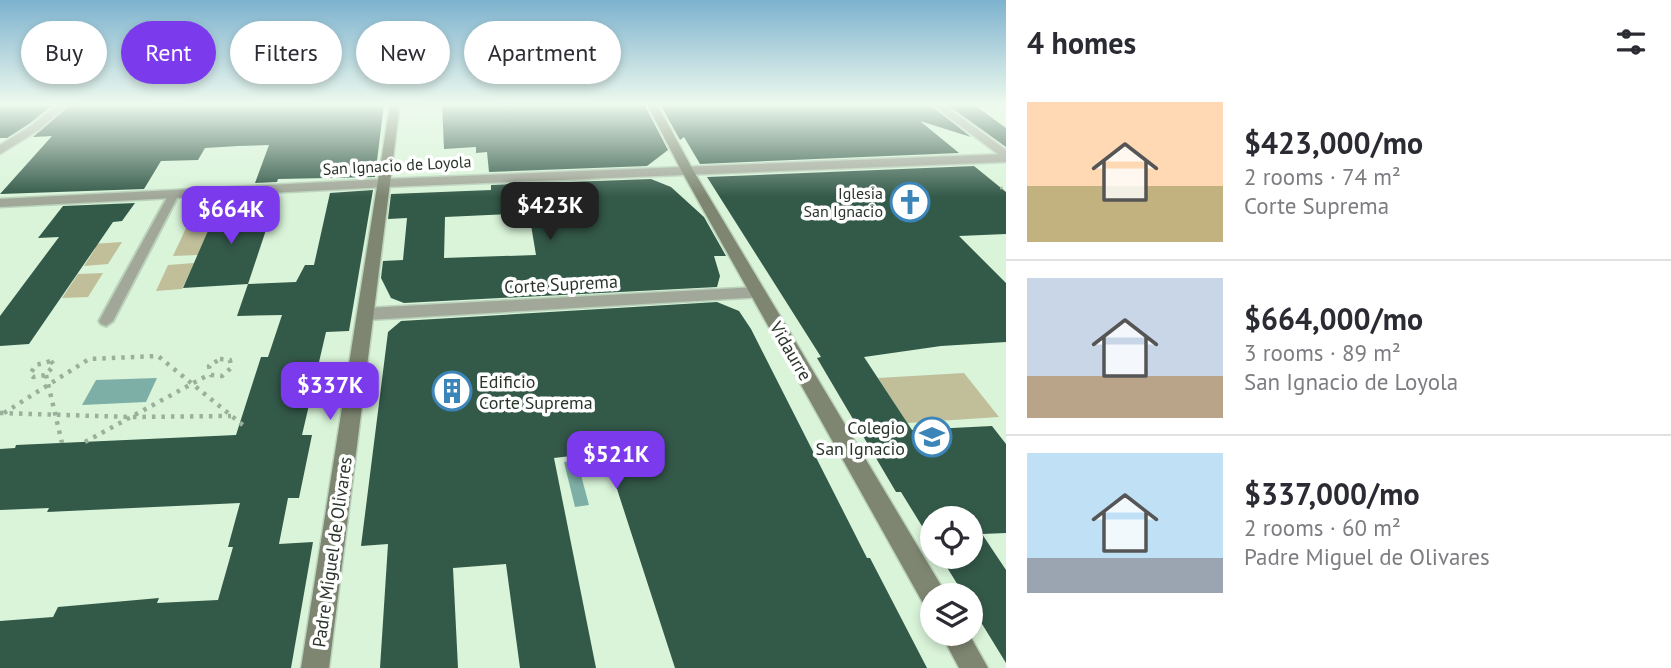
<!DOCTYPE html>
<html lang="en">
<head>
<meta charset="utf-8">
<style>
  :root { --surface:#fff; --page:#f2f2f3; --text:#2b2b33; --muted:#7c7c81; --line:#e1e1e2; --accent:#7c3aed }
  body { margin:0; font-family:"PT Sans",sans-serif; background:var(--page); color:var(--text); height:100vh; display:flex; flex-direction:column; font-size:26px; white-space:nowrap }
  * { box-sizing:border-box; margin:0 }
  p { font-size:23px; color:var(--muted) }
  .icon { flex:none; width:38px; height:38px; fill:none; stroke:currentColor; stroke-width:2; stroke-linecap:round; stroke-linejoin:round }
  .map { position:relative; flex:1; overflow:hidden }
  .drawer { display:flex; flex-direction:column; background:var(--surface); width:665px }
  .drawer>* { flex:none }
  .banner { position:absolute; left:21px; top:21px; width:665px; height:63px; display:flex; gap:14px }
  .controls { position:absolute; left:920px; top:506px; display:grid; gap:14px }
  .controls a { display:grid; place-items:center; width:63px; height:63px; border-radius:50%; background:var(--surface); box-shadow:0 4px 10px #0003; font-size:35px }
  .price { position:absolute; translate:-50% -60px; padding:0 16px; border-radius:14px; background:var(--accent); color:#fff; font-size:23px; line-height:46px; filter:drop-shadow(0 2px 4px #0008) }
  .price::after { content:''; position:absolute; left:50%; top:42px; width:21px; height:16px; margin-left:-10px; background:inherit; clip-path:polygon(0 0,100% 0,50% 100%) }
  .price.selected { background:#222; color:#fff }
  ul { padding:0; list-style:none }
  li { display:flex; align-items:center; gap:21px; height:175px; padding:0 21px }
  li+li { border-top:2px solid var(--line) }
  li span { display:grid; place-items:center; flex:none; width:196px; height:140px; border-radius:0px; color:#555 }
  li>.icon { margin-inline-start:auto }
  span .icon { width:84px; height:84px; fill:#fffc; stroke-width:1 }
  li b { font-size:30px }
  h2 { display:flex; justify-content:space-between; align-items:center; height:84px; padding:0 21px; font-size:30px }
  .tag { padding:0 24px; border-radius:32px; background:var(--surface); box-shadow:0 4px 10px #0003; font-size:24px; line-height:63px }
  .tag.selected { background:var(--accent); color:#fff }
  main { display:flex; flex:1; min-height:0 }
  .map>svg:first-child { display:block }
  .green { fill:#c0bf9a }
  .water { fill:#7eafa7 }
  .building { fill:#335949; fill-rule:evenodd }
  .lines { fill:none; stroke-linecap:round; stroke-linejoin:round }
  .service-casing { stroke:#bad1ba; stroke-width:4 }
  .minor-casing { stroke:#bad1ba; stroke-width:3 }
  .tertiary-casing { stroke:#bad1ba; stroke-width:3 }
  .secondary-casing { stroke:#bad1ba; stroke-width:3 }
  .path-far1 { stroke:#9bb09b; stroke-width:2.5; stroke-dasharray:2.5 3.5; stroke-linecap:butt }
  .path { stroke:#9bb09b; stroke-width:4.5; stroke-dasharray:3.5 6; stroke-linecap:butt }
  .service { fill:#a1a799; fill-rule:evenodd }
  .minor { fill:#a1a799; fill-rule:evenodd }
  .tertiary { fill:#a1a799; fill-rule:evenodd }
  .secondary { fill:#7e8672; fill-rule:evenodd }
  .labels { text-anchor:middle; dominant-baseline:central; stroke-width:7; stroke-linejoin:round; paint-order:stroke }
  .far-street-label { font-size:16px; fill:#2a342a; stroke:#fff }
  .far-poi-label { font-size:16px; fill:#2a342a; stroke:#fff; text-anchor:end }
  .street-label { font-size:18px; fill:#2a342a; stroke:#fff }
  .poi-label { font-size:18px; fill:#2a342a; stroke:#fff; text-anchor:start }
</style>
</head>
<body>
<main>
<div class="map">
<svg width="1006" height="668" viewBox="0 0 1006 668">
  <rect width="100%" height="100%" fill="#d9f4d9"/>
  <path class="green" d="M 210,227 L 198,255 L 173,256 L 186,228 Z
    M 122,242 L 108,264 L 84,266 L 95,249 L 92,244 Z
    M 194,263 L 182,289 L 156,291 L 168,265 Z
    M 103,273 L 88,297 L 62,298 L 78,274 Z
    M 964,373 L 999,417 L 907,423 L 878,378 Z"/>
  <path class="water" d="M 157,378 L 146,402 L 82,405 L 96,380 Z
    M 577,460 L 589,505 L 575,507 L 564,462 Z"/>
  <path class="building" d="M 0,104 L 54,104 L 29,124 L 7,138 L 0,138 Z
    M 71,104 L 384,104 L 375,177 L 278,179 L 277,182 L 255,183 L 269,145 L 238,146 L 205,148 L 198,160 L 161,161 L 144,189 L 0,194 L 52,136 L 33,137 Z
    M 442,104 L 644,104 L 668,150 L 647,166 L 489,172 L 487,152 L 476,153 L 476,147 L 444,149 Z
    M 660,104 L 929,104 L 971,137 L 920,121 L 959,153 L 700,164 L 684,137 L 680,140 Z
    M 946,104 L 973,104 L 1006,128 L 1006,147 Z
    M 974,166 L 1006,192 L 1006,234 L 959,236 L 1006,283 L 1006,342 L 941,346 L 864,357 L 912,430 L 992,426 L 1006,444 L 1006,533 L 982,534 L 1006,570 L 1006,663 L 971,606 L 971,595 L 964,595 L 940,556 L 971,556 L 971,518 L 933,518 L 933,544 L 901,492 L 896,492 L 817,358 L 821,357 L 707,177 Z
    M 651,179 L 671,187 L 704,217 L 726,256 L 714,256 L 720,276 L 717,287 L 404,303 L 391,298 L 381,278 L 383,261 L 403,260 L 407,218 L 388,219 L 391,194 L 491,190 L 491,185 ZM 529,213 L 536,255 L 444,258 L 445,217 Z
    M 373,190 L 349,331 L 326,332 L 302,435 L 312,435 L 299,498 L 288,498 L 279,544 L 313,542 L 291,668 L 0,668 L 0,621 L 53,617 L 58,607 L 159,598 L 157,603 L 218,600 L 233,547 L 228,547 L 240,503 L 47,512 L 49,508 L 0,510 L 0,449 L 15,448 L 16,445 L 236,435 L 261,357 L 268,357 L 282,315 L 237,316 L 248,284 L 296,282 L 305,265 L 314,265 L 330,193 Z
    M 272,196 L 263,224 L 268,224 L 248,284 L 183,288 L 218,208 L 245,206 L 250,197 Z
    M 135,203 L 122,221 L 113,222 L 29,344 L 0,346 L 0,316 L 59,237 L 38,238 L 63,206 Z
    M 717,302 L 739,311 L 751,329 L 867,558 L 870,558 L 927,668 L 675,668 L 605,452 L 554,458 L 596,668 L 520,668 L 506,564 L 453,568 L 458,668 L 380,668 L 388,544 L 361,546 L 388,332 L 401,321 Z"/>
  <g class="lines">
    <defs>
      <path id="service" d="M 174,191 L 179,194 L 113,321 L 106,326 L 101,324 L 99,321 L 169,194 Z"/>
      <path id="minor" d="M 931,104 L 942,104 L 1006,150 L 1006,160 Z
        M 758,287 L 766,293 L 764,297 L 367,320 L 359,314 L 367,308 Z"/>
      <path id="tertiary" d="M 58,104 L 69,104 L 39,130 L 0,154 L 0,145 L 31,126 Z
        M 1006,154 L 1006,162 L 386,187 L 0,207 L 0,199 L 386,179 Z"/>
      <path id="secondary" d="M 390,104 L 400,104 L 329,668 L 301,668 Z
        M 647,104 L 657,104 L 693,170 L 942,587 L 945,595 L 933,595 L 933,608 L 924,605 L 681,170 Z
        M 941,634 L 969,634 L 988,668 L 959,668 Z"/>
    </defs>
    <use href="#service" class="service-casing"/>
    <use href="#minor" class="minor-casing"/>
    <use href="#tertiary" class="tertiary-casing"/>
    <use href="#secondary" class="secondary-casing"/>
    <path class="path-far1" d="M 1000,188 L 1006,188"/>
    <path class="path" d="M 220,359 L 230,360 L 231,368 L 222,376 L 211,375 L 209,366 Z
      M 51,361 L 54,365 L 46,375 L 33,377 L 30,374 L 36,365 Z
      M 46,375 L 62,443
      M 0,413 L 130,417 L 231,416
      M 4,413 L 89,359 L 158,356 L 244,426
      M 85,442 L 210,374"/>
    <use href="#service" class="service"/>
    <use href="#minor" class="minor"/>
    <use href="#tertiary" class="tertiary"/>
    <use href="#secondary" class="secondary"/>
  </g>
  <linearGradient id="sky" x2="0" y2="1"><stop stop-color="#7db2ce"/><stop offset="0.53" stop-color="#eefaee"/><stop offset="1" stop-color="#eefaee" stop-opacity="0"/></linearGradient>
  <rect width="1006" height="197" fill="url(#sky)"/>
  <defs>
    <symbol id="church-ring" viewBox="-11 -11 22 22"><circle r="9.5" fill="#fff" stroke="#3c85b9" stroke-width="1.5"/><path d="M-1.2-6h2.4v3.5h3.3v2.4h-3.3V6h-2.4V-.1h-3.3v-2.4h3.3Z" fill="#3c85b9"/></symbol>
    <symbol id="building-ring" viewBox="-11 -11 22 22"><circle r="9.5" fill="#fff" stroke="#3c85b9" stroke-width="1.5"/><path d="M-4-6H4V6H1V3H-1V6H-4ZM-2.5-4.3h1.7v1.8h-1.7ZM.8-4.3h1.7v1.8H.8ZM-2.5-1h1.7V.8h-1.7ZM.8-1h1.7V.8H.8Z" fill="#3c85b9"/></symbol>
    <symbol id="school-ring" viewBox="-11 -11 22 22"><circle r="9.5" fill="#fff" stroke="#3c85b9" stroke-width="1.5"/><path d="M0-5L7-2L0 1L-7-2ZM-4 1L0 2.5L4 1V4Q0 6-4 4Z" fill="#3c85b9"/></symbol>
  </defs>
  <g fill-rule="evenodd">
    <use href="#church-ring" x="888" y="180" width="44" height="44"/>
    <use href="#building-ring" x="430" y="369" width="44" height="44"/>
    <use href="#school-ring" x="910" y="415" width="44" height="44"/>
  </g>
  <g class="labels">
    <g class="far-street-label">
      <text transform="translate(397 165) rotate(-3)">San Ignacio de Loyola</text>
    </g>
    <g class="far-poi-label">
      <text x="883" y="193">Iglesia<tspan x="883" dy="18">San Ignacio</tspan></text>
    </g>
    <g class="street-label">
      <text transform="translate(561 284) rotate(-3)">Corte Suprema</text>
      <text transform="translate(791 351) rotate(60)">Vidaurre</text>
      <text transform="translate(332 552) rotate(-82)">Padre Miguel de Olivares</text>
    </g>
    <g class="poi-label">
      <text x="479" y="381">Edificio<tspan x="479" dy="21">Corte Suprema</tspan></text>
      <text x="905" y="427" text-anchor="end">Colegio<tspan x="905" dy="21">San Ignacio</tspan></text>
    </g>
  </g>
</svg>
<div class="controls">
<a><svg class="icon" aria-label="locate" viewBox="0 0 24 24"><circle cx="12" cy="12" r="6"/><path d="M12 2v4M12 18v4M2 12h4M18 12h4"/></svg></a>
<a><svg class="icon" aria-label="layers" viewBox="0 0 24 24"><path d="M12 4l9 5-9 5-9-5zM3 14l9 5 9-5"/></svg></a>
</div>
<b class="price selected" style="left:550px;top:242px">$423K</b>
<b class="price" style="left:231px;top:246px">$664K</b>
<b class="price" style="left:330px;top:422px">$337K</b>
<b class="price" style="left:616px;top:491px">$521K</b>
<div class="banner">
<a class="tag">Buy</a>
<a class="tag selected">Rent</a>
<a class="tag">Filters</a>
<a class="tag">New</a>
<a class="tag">Apartment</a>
</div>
</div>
<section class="drawer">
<h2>4 homes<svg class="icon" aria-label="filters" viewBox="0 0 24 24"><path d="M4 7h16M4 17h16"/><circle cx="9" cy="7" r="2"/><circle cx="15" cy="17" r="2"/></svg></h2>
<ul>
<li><span style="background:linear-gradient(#ffd9b3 60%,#c2b280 0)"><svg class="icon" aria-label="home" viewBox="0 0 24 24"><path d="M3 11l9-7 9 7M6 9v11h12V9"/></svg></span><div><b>$423,000/mo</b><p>2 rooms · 74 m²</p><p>Corte Suprema</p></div></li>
<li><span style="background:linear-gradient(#c9d6e8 70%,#b9a48a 0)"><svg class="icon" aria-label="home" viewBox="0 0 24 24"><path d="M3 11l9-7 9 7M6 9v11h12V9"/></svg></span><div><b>$664,000/mo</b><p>3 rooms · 89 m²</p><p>San Ignacio de Loyola</p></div></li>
<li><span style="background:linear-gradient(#bfe0f5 75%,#9aa5b1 0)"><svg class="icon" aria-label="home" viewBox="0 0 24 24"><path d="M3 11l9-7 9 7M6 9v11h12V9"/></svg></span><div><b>$337,000/mo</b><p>2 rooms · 60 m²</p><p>Padre Miguel de Olivares</p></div></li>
</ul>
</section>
</main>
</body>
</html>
